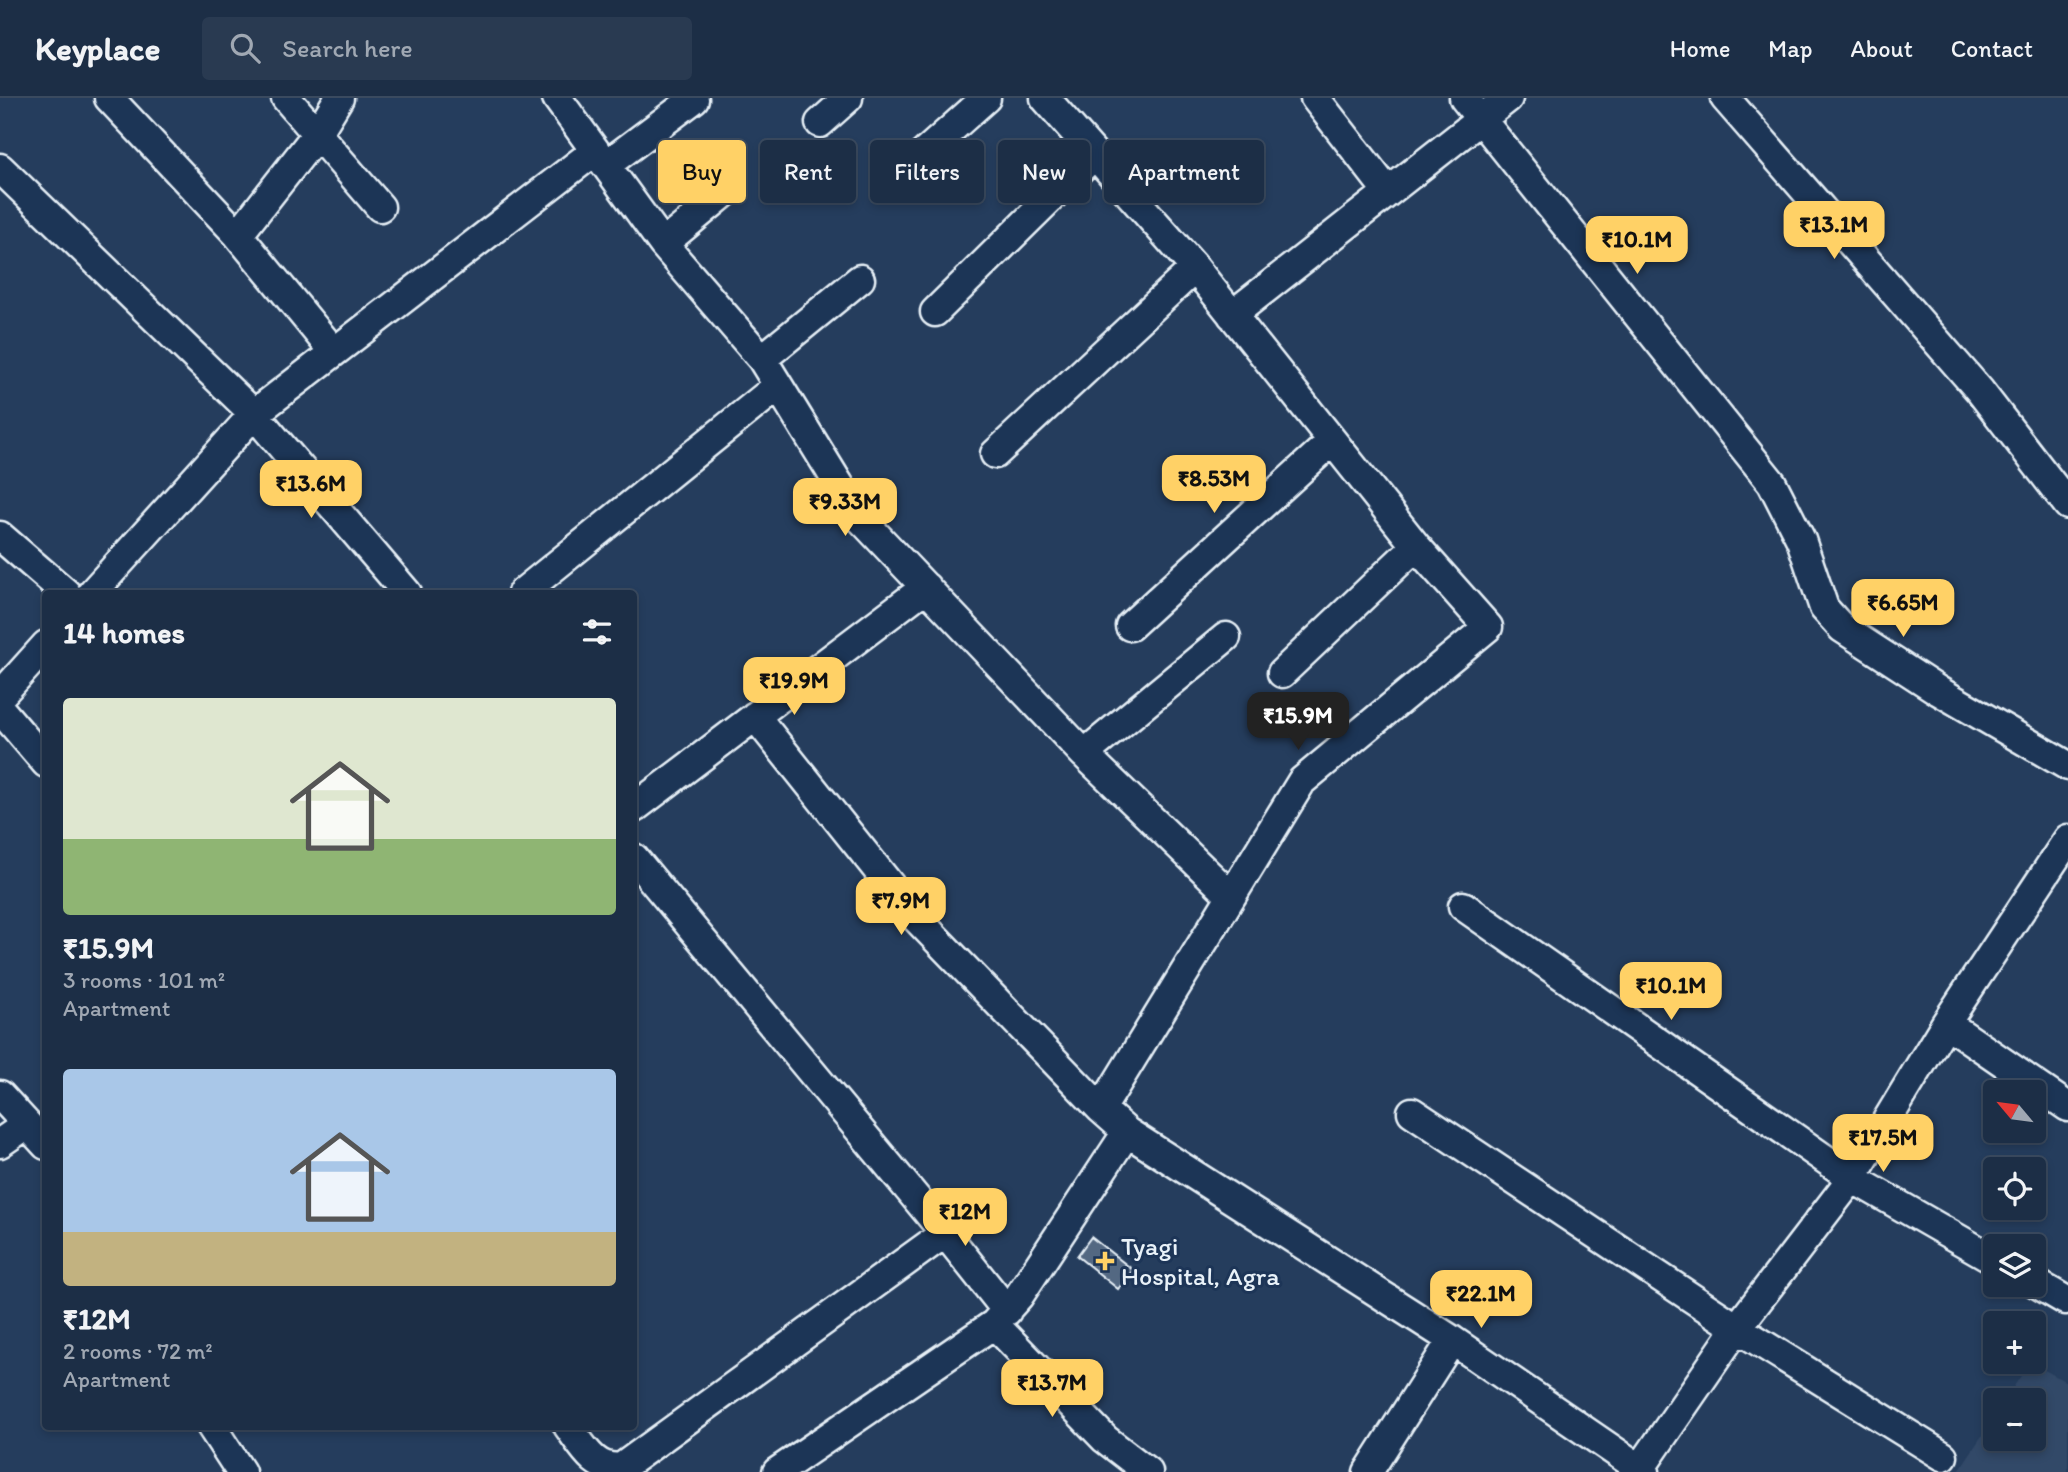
<!DOCTYPE html>
<html lang="en">
<head>
<meta charset="utf-8">
<style>
  :root { --surface:#1c2e46; --page:#293a51; --text:#f1f3f6; --muted:#a0a8b3; --line:#3a4a5f; --accent:#ffd166 }
  body { margin:0; font-family:Itim,sans-serif; background:var(--page); color:var(--text); height:100vh; display:flex; flex-direction:column; font-size:26px; white-space:nowrap }
  * { box-sizing:border-box; margin:0 }
  p { font-size:23px; color:var(--muted) }
  .icon { flex:none; width:38px; height:38px; fill:none; stroke:currentColor; stroke-width:2; stroke-linecap:round; stroke-linejoin:round }
  .map { position:relative; flex:1; overflow:hidden }
  .side { position:absolute; left:42px; top:492px; width:595px; height:840px; display:flex; flex-direction:column; background:var(--surface); border-radius:7px; box-shadow:0 4px 10px #0003,0 0 0 2px var(--line) }
  .side>* { flex:none }
  .hud { position:absolute; left:658px; top:42px; width:665px; height:63px; display:flex; gap:14px }
  .needle { width:46px; rotate:299deg }
  .buttons { position:absolute; left:1983px; top:982px; display:grid; gap:14px }
  .buttons a { display:grid; place-items:center; width:63px; height:63px; border-radius:7px; background:var(--surface); box-shadow:0 4px 10px #0003,0 0 0 2px var(--line); font-size:35px }
  .price { position:absolute; translate:-50% -60px; padding:0 16px; border-radius:14px; background:var(--accent); color:#111; font-size:23px; line-height:46px; filter:drop-shadow(0 2px 4px #0008) }
  .price::after { content:''; position:absolute; left:50%; top:42px; width:21px; height:16px; margin-left:-10px; background:inherit; clip-path:polygon(0 0,100% 0,50% 100%) }
  .price.selected { background:#222; color:#fff }
  ul { padding:0; list-style:none }
  li { display:grid; align-content:center; gap:14px; height:371px; padding:0 21px }
  li span { display:grid; place-items:center; height:217px; border-radius:7px; color:#555 }
  li>.icon { margin-inline-start:auto }
  span .icon { width:126px; height:126px; fill:#fffc; stroke-width:1 }
  li b { font-size:30px }
  h2 { display:flex; justify-content:space-between; align-items:center; height:84px; padding:0 21px; font-size:30px }
  .tag { padding:0 24px; border-radius:7px; background:var(--surface); box-shadow:0 4px 10px #0003,0 0 0 2px var(--line); font-size:24px; line-height:63px }
  .tag.selected { background:var(--accent); color:#111 }
  header { display:flex; align-items:center; gap:42px; box-sizing:border-box; height:98px; padding:0 35px; background:var(--surface); border-bottom:2px solid var(--line) }
  header strong { font-size:33px }
  nav { display:flex; gap:38px; margin-inline-start:auto; font-size:24px }
  .search { width:490px; height:63px; background:var(--page); display:flex; align-items:center; gap:18px; box-sizing:border-box; padding:0 24px; border-radius:7px; color:var(--muted); font-size:26px }
  .map>svg:first-child { display:block }
  .built { fill:#334a68 }
  .building { fill:#536782; stroke:#e8f1f8; stroke-width:2 }
  .lines { fill:none; stroke-linecap:round; stroke-linejoin:round }
  .minor-casing { stroke:#e8f1f8; stroke-width:33 }
  .minor { stroke:#1d3557; stroke-width:28 }
  .poi-dot { fill:#ffd166; stroke:#1d3557; stroke-width:2.5 }
  .labels { text-anchor:middle; dominant-baseline:central; stroke-width:6; stroke-linejoin:round; paint-order:stroke }
  .poi-label { font-size:26px; fill:#e8f1f8; stroke:#1d3557; text-anchor:start }
</style>
</head>
<body>
<header>
<strong>Keyplace</strong>
<div class="search"><svg class="icon" aria-label="search" viewBox="0 0 24 24"><circle cx="10" cy="10" r="6"/><path d="M15 15l6 6"/></svg>Search here</div>
<nav><a>Home</a><a>Map</a><a>About</a><a>Contact</a></nav>
</header>
<div class="map">
<svg width="2068" height="1374" viewBox="0 0 2068 1374">
  <rect width="100%" height="100%" fill="#253d5d"/>
  <filter id="ink" filterUnits="userSpaceOnUse"><feTurbulence type="fractalNoise" baseFrequency=".0143" numOctaves="2"/><feDisplacementMap in="SourceGraphic" scale="14" xChannelSelector="R" yChannelSelector="G"/><feConvolveMatrix kernelMatrix="1 2 1 2 8 2 1 2 1" color-interpolation-filters="sRGB"/></filter>
  <g filter="url(#ink)">
    <path class="built" d="M 2030,1264 L 2068,1285 L 2068,1374 L 1958,1374 L 1995,1318 L 1995,1340 L 2034,1340 L 2034,1302 L 2005,1302 Z"/>
    <path class="building" d="M 1091,1139 L 1133,1172 L 1118,1191 L 1077,1158 Z"/>
    <g class="lines">
      <defs>
        <path id="minor" d="M 109,0 L 238,137 L 334,254
          M 286,0 L 380,109
          M 557,0 L 663,146 L 762,261 L 859,419 L 1084,656 L 1231,798
          M 1045,0 L 1195,170 L 1416,448 L 1488,529 L 1302,683 L 1101,1011 L 1127,1034 L 1452,1242
          M 1315,0 L 1388,94
          M 1464,0 L 1772,385 L 1801,442 L 1824,510 L 1842,530 L 1939,593 L 2068,668
          M 1725,0 L 1980,293 L 2068,407
          M 820,25 L 848,0
          M 606,67 L 694,1
          M 0,70 L 254,316 L 407,495
          M 902,75 L 986,0
          M 238,137 L 317,36 L 339,0
          M 663,146 L 728,92
          M 935,214 L 1093,58
          M 1232,217 L 1508,0
          M 762,261 L 860,181
          M 995,356 L 1195,170
          M 0,438 L 66,495
          M 92,495 L 254,316 L 595,53
          M 522,495 L 778,288
          M 1130,528 L 1332,343
          M 1282,575 L 1416,448
          M 0,598 L 46,547
          M 0,611 L 46,665
          M 755,618 L 917,821 L 1101,1011
          M 1084,656 L 1226,539
          M 634,710 L 926,489
          M 1463,808 L 1852,1080 L 1995,1162
          M 1946,925 L 2068,1009
          M 0,997 L 46,1047
          M 1412,1014 L 1737,1230 L 1943,1358
          M 0,1045 L 26,1027
          M 945,1135 L 1007,1213
          M 2034,1184 L 2065,1202
          M 994,1226 L 1105,1341 L 1148,1374
          M 211,1328 L 241,1374
          M 568,1328 C 582,1347 595,1374 622,1369 L 945,1135 L 634,760
          M 1640,1371 L 1737,1230 L 1852,1080 L 1946,925 L 2068,741
          M 777,1374 L 994,1226 L 1019,1198 L 1127,1034
          M 1368,1374 L 1452,1242 L 1645,1374"/>
      </defs>
      <use href="#minor" class="minor-casing"/>
      <use href="#minor" class="minor"/>
    </g>
  </g>
  <path class="poi-dot" d="M1101.5 1152.5h7v7h7v7h-7v7h-7v-7h-7v-7h7z"/>
  <g class="labels">
    <g class="poi-label">
      <text x="1121" y="1148">Tyagi<tspan x="1121" dy="30">Hospital, Agra</tspan></text>
    </g>
  </g>
</svg>
<div class="buttons">
<a><svg class="needle" viewBox="-14 -14 28 28"><path d="M0-13l5 13h-10z" fill="#e53935"/><path d="M0 13l5-13h-10z" fill="#a0a8b3"/></svg></a>
<a><svg class="icon" aria-label="locate" viewBox="0 0 24 24"><circle cx="12" cy="12" r="6"/><path d="M12 2v4M12 18v4M2 12h4M18 12h4"/></svg></a>
<a><svg class="icon" aria-label="layers" viewBox="0 0 24 24"><path d="M12 4l9 5-9 5-9-5zM3 14l9 5 9-5"/></svg></a>
<a>+</a>
<a>−</a>
</div>
<b class="price" style="left:1834px;top:163px">₹13.1M</b>
<b class="price" style="left:1637px;top:178px">₹10.1M</b>
<b class="price" style="left:1214px;top:417px">₹8.53M</b>
<b class="price" style="left:311px;top:422px">₹13.6M</b>
<b class="price" style="left:845px;top:440px">₹9.33M</b>
<b class="price" style="left:1903px;top:541px">₹6.65M</b>
<b class="price" style="left:794px;top:619px">₹19.9M</b>
<b class="price selected" style="left:1298px;top:654px">₹15.9M</b>
<b class="price" style="left:901px;top:839px">₹7.9M</b>
<b class="price" style="left:1671px;top:924px">₹10.1M</b>
<b class="price" style="left:1883px;top:1076px">₹17.5M</b>
<b class="price" style="left:965px;top:1150px">₹12M</b>
<b class="price" style="left:1481px;top:1232px">₹22.1M</b>
<b class="price" style="left:1052px;top:1321px">₹13.7M</b>
<div class="hud">
<a class="tag selected">Buy</a>
<a class="tag">Rent</a>
<a class="tag">Filters</a>
<a class="tag">New</a>
<a class="tag">Apartment</a>
</div>
<section class="side">
<h2>14 homes<svg class="icon" aria-label="filters" viewBox="0 0 24 24"><path d="M4 7h16M4 17h16"/><circle cx="9" cy="7" r="2"/><circle cx="15" cy="17" r="2"/></svg></h2>
<ul>
<li><span style="background:linear-gradient(#dfe7d0 65%,#8fb573 0)"><svg class="icon" aria-label="home" viewBox="0 0 24 24"><path d="M3 11l9-7 9 7M6 9v11h12V9"/></svg></span><div><b>₹15.9M</b><p>3 rooms · 101 m²</p><p>Apartment</p></div></li>
<li><span style="background:linear-gradient(#a9c7e8 75%,#c2b280 0)"><svg class="icon" aria-label="home" viewBox="0 0 24 24"><path d="M3 11l9-7 9 7M6 9v11h12V9"/></svg></span><div><b>₹12M</b><p>2 rooms · 72 m²</p><p>Apartment</p></div></li>
</ul>
</section>
</div>
</body>
</html>
